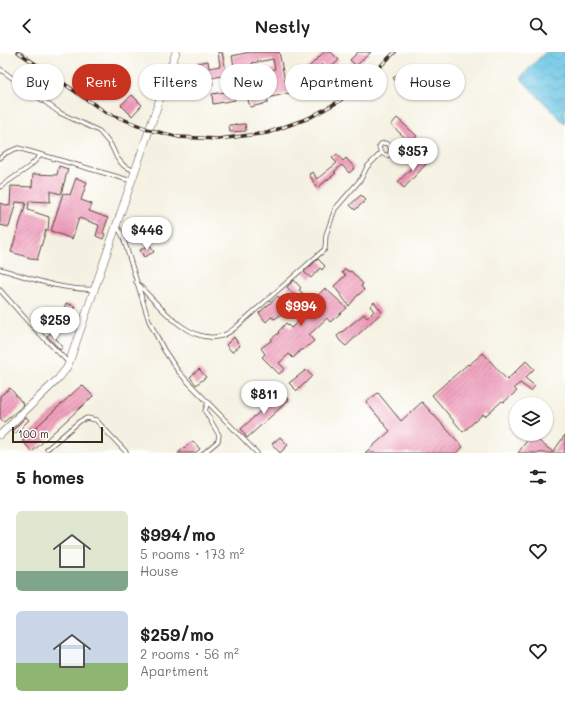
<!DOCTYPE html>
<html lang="en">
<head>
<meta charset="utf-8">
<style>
  :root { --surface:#fff; --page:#f6f6f6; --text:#202124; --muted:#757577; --accent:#c8321e }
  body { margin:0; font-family:Mali,sans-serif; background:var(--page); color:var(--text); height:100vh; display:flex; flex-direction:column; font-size:15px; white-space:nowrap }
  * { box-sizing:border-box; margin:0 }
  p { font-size:13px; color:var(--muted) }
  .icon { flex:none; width:22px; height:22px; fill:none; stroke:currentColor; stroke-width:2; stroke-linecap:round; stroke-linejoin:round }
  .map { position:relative; height:401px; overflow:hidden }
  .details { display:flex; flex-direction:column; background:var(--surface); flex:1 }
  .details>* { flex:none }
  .guide { position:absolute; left:12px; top:12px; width:541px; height:36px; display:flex; gap:8px }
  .fabs { position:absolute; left:509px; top:345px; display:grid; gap:8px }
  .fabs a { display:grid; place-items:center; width:44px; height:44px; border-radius:50%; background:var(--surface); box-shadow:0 1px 3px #0004; font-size:20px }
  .scale { position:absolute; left:12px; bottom:10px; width:91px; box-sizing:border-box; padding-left:4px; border:2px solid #3b2a1e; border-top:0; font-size:11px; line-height:14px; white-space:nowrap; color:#3b2a1e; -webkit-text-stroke:3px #fff; paint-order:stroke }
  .price { position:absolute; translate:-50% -34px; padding:0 9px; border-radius:14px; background:#fff; color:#222; font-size:13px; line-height:26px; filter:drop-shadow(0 1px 2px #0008) }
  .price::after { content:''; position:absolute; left:50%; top:24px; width:12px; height:9px; margin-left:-6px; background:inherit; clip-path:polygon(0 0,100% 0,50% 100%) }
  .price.selected { background:var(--accent); color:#fff }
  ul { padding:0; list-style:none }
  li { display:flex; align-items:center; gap:12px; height:100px; padding:0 16px }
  li span { display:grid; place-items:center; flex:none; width:112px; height:80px; border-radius:6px; color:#555 }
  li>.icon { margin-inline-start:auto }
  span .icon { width:48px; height:48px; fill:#fffc; stroke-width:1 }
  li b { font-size:17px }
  h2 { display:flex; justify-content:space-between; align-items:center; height:48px; padding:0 16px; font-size:17px }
  .pill { padding:0 14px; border-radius:18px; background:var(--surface); box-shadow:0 1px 3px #0004; font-size:14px; line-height:36px }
  .pill.selected { background:var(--accent); color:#fff }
  header { display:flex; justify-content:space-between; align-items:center; height:52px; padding:0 16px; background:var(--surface); font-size:18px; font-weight:600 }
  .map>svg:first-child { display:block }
  .water { fill:url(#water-waves); stroke:#4f7680 }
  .building { fill:url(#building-hatch) }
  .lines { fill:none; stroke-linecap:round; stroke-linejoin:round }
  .lane-casing { stroke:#57483b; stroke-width:5 }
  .street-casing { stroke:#57483b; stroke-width:8 }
  .lane { stroke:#fff; stroke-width:3.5 }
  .street { stroke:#fff; stroke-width:7 }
  .rail-casing { stroke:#3b2a1e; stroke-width:3.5 }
  .rail { stroke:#fff; stroke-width:2; stroke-dasharray:6; stroke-linecap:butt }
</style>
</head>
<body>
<header><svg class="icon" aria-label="back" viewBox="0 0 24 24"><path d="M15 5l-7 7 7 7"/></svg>Nestly<svg class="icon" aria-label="search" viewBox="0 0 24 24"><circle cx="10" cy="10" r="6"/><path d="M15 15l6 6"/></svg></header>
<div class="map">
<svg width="565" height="401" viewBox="0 0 565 401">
  <defs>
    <pattern id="water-waves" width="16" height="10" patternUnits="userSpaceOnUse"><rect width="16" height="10" fill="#63c2e2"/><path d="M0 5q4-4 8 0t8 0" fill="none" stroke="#539eb7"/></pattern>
    <pattern id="building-hatch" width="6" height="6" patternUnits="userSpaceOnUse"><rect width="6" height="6" fill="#f09bba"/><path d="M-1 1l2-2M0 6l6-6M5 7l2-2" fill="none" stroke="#c47f97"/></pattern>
  </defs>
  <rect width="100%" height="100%" fill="#fff"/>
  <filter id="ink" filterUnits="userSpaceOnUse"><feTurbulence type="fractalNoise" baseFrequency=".025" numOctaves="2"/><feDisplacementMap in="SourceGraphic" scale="8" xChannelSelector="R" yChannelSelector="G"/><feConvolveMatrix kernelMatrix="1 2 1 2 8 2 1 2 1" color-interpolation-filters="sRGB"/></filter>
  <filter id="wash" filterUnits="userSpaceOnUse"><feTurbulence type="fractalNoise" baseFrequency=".012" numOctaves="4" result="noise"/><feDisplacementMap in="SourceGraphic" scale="16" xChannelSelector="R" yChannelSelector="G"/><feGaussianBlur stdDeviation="0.9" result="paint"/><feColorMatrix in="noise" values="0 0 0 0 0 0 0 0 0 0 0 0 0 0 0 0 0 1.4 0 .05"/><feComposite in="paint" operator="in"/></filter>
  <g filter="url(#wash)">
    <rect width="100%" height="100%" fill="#f5f1e2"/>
    <path class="water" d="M 545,0 L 565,0 L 565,72 L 522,28 L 522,24 Z"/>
    <g id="blocks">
      <path class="building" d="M 218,0 L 222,0 L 227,23 L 211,26 L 213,32 L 201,35 L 196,11 L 208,9 L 209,16 L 220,14 Z
        M 250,0 L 279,0 L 285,29 L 295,27 L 298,24 L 302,27 L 294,37 L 294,40 L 267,46 L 268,51 L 250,55 L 247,44 L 267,40 L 262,20 L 275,17 L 273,7 L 252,11 L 254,18 L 242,20 L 240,13 L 234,14 L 232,4 Z
        M 324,0 L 331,0 L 339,8 L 328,18 L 322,12 L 311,23 L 306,18 Z
        M 358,0 L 371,0 L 356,14 L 350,8 Z
        M 400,20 L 416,39 L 412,43 L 408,39 L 406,41 L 393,26 Z
        M 334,22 L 337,26 L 323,36 L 320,32 Z
        M 233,39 L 235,48 L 213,52 L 212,42 Z
        M 132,43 L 142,53 L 132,64 L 121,53 Z
        M 397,66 L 417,84 L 411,91 L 391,73 Z
        M 245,72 L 246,79 L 230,80 L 229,73 Z
        M 337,102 L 343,109 L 346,106 L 355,116 L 349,121 L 342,113 L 334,120 L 336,121 L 317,136 L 309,122 L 313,120 L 317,127 L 337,111 L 332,106 Z
        M 422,105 L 428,110 L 404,136 L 398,130 Z
        M 59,114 L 68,117 L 61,142 L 50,139 L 50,150 L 29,149 L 28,158 L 49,165 L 48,179 L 46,178 L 37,208 L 11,200 L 26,151 L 16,150 L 9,175 L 0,173 L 0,151 L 10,154 L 11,134 L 32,135 L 33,122 L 57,123 Z
        M 76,126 L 87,130 L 81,148 L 92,152 L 89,159 L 108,166 L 103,181 L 105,182 L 103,187 L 96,184 L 99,173 L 79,166 L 72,187 L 51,179 L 63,141 L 70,143 Z
        M 361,143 L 366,148 L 355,158 L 350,153 Z
        M 150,193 L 154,200 L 144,205 L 140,198 Z
        M 318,207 L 325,214 L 322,218 L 320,216 L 311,226 L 304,220 Z
        M 345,217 L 350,220 L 351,219 L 363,232 L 361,234 L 364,238 L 357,244 L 349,254 L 334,234 L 346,223 L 342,221 Z
        M 294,228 L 301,236 L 299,238 L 308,246 L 310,243 L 314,247 L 325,236 L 347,256 L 330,270 L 327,266 L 309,283 L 314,289 L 303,298 L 302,297 L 293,306 L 289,302 L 279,311 L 285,317 L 279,322 L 262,305 L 265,302 L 261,296 L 272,288 L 271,287 L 279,281 L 278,280 L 286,271 L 291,276 L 311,258 L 310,257 L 311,256 L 303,246 L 302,248 L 295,242 L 294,243 L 287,235 Z
        M 278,244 L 288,257 L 275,267 L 271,265 L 266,270 L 259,261 Z
        M 374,250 L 382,260 L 346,294 L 340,289 L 337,284 L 364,262 L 367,266 L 374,259 L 370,254 Z
        M 66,251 L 75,254 L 68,279 L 58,276 Z
        M 51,281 L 63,295 L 60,298 L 47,284 Z
        M 234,285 L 240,294 L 232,300 L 226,293 Z
        M 483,301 L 507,328 L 526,309 L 534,317 L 525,326 L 535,334 L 531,339 L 520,331 L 514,336 L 517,339 L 504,350 L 502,349 L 485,364 L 483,362 L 463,380 L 432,343 L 468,312 L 469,313 Z
        M 199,317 L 206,325 L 196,333 L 190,325 Z
        M 306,318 L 312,324 L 297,339 L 289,331 Z
        M 82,333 L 93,344 L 32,400 L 22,388 Z
        M 10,336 L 24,353 L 4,370 L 0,366 L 0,344 Z
        M 280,341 L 284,346 L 285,344 L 289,348 L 247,386 L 241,377 Z
        M 378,341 L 401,369 L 422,350 L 463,395 L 456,401 L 365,401 L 390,379 L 366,350 Z
        M 26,365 L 29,368 L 15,382 L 12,379 Z
        M 531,383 L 553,400 L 565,383 L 565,401 L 518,401 Z
        M 280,385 L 288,393 L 280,401 L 272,392 Z
        M 193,389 L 200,397 L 195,401 L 178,401 Z"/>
    </g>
  </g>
  <g filter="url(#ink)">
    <use href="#blocks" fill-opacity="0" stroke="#57483b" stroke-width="1"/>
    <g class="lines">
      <defs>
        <path id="lane" d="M 0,17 L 60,61 L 99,79 L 111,93 L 117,106 L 124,114 L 135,119
          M 385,91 L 389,93 L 391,97 L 389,103 C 383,104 380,100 379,95 L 381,92 Z
          M 0,106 L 6,101 L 18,96 L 132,129
          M 0,135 L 29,115 L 41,103
          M 117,173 L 123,185 L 149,269 L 164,298 L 178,319 L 190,332 L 257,401
          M 0,217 C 30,226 63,239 95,237
          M 136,230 C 157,251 188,293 221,284 C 226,283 231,279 235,276 L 325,197 L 326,183 L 335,157 L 361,127 L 367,115 L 381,101
          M 0,238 L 31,273 L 69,311
          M 47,397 L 80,369 L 87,366 L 96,368 L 127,401
          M 204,401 L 218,389 L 219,383 L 205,359 L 208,350"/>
        <path id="street" d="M 0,383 L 58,327 L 66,317 L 69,311 L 176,0"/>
      </defs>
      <use href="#lane" class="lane-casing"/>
      <use href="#street" class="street-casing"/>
      <use href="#lane" class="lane"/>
      <use href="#street" class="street"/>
      <defs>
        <path id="rail" d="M 18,0 L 105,60 L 150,78 L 179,85 L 218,87 L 267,81 L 309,66 L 338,50 L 369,25 L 395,0"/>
      </defs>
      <use href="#rail" class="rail-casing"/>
      <use href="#rail" class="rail"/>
    </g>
  </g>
</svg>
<div class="fabs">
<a><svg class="icon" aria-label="layers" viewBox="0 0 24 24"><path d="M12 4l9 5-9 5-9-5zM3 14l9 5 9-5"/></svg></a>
</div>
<div class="scale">100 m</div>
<b class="price" style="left:413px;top:120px">$357</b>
<b class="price" style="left:147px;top:199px">$446</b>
<b class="price selected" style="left:301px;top:275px">$994</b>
<b class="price" style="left:55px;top:289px">$259</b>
<b class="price" style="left:264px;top:363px">$811</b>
<div class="guide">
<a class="pill">Buy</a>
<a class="pill selected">Rent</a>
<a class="pill">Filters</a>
<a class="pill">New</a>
<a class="pill">Apartment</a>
<a class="pill">House</a>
</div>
</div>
<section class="details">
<h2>5 homes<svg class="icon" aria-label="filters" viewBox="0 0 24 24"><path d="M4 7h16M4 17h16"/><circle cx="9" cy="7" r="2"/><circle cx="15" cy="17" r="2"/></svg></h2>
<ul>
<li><span style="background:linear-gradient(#dfe7d0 75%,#7fa58c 0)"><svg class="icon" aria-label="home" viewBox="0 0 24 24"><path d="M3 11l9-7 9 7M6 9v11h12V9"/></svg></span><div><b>$994/mo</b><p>5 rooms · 173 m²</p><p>House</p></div><svg class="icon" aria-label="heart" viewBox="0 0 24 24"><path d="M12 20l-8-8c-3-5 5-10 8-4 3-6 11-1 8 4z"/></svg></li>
<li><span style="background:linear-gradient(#c9d6e8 65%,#8fb573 0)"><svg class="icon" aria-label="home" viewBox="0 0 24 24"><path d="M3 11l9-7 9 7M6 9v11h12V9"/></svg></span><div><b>$259/mo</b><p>2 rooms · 56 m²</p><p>Apartment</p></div><svg class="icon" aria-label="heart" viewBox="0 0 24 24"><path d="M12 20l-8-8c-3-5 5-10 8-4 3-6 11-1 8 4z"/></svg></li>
</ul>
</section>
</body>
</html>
